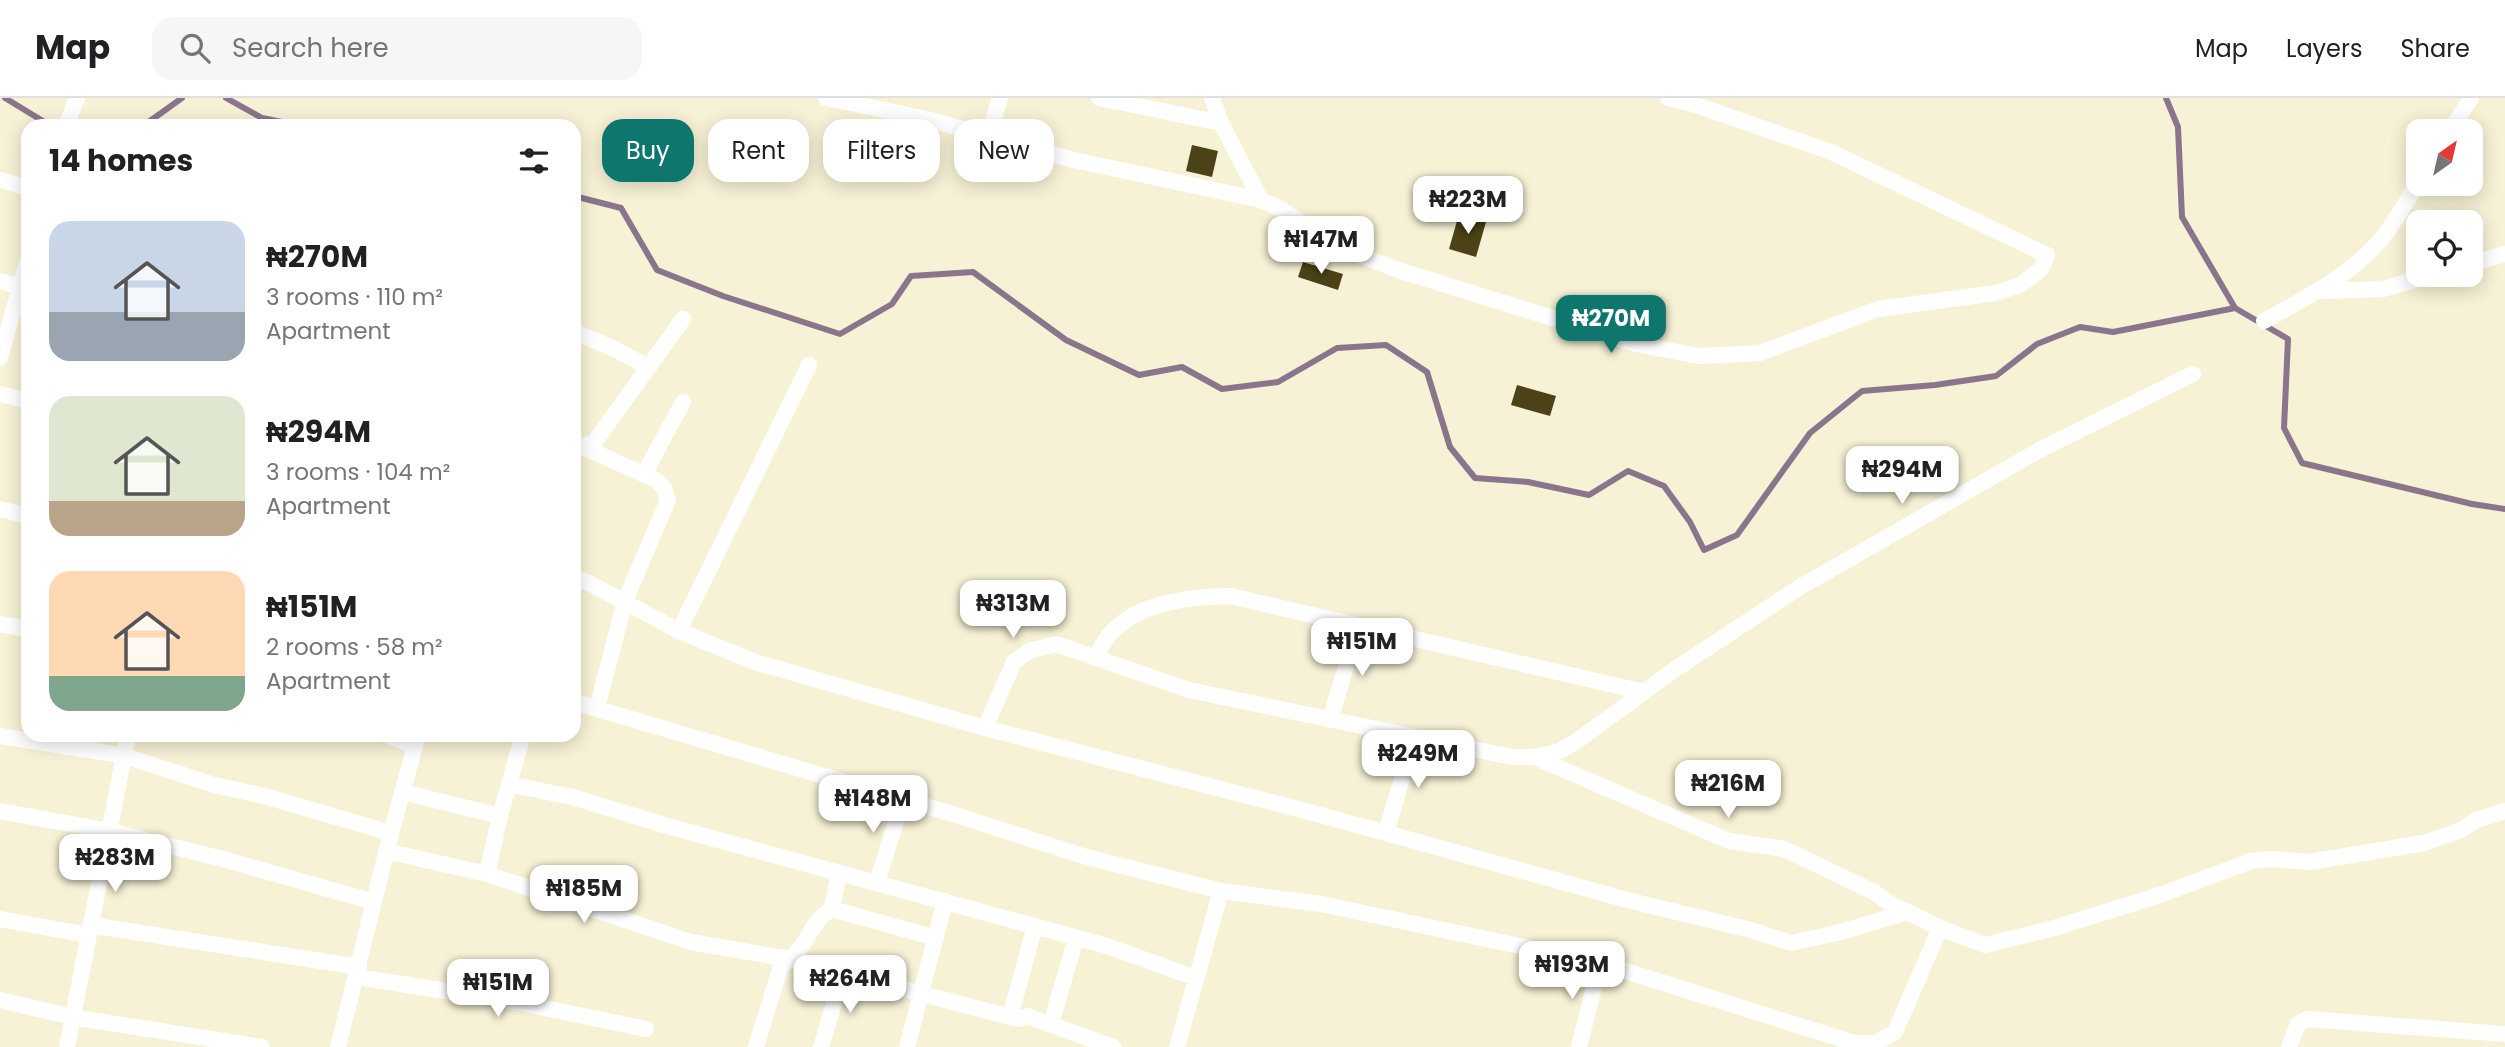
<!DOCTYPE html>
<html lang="en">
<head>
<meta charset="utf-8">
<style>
  :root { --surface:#fff; --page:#f6f6f6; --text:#202124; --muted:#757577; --line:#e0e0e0; --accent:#0f766e }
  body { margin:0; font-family:Poppins,sans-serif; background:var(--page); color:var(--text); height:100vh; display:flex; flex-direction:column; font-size:26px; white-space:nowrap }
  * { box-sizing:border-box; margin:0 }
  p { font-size:23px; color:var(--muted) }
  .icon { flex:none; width:38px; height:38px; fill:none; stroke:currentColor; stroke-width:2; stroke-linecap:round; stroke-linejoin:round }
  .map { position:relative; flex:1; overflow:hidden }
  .sheet { position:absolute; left:21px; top:21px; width:560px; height:623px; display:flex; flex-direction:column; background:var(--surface); border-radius:21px; box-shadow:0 4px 18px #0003 }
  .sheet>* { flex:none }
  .hud { position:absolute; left:602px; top:21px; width:665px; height:63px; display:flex; gap:14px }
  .needle { width:46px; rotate:34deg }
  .buttons { position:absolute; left:2406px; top:21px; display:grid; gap:14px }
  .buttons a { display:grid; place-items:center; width:77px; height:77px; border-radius:14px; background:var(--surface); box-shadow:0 4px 18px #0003; font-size:35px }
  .price { position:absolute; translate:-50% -60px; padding:0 16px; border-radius:14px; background:#fff; color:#222; font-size:23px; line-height:46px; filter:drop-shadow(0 2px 4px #0008) }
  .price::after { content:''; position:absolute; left:50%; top:42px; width:21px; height:16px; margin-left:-10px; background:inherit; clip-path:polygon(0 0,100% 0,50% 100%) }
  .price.current { background:var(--accent); color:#fff }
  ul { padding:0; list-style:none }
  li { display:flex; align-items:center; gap:21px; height:175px; padding:0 28px }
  li span { display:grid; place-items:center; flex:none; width:196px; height:140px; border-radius:21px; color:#555 }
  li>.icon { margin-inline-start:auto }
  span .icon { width:84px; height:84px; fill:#fffc; stroke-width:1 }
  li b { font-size:30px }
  h2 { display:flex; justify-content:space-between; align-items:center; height:84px; padding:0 28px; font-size:30px }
  .tag { padding:0 24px; border-radius:21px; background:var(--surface); box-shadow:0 4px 18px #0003; font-size:24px; line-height:63px }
  .tag.current { background:var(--accent); color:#fff }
  header { display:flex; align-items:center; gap:42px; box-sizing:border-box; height:98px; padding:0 35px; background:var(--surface); border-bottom:2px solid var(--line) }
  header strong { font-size:33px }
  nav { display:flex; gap:38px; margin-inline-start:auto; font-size:24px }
  .search { width:490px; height:63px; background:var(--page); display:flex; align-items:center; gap:18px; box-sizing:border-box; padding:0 24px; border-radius:21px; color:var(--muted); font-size:26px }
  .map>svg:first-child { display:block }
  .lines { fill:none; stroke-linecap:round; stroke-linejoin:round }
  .stream { stroke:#8a758d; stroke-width:6 }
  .building { fill:#4b4317 }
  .minor { stroke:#fff; stroke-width:16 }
</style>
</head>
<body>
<header>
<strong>Map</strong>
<div class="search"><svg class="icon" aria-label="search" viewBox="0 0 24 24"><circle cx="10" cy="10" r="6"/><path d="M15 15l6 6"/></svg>Search here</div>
<nav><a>Map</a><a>Layers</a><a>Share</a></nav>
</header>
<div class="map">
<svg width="2505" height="949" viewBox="0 0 2505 949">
  <rect width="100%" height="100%" fill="#f7f2d6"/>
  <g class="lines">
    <path class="stream" d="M 5,0 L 51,28
      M 226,0 L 262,20 L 302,28
      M 2166,0 L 2178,29 L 2182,119 L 2235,210 L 2288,241 L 2284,330 L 2302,365 L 2472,406 L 2505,411
      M 143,28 L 182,0
      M 574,98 L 621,110 L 657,172 L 723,198 L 840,236 L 892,206 L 911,178 L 973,174 L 1066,242 L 1139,277 L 1182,269 L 1222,291 L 1278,284 L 1337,250 L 1386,247 L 1427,274 L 1450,349 L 1475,380 L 1528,384 L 1589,397 L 1628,373 L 1664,388 L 1690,424 L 1704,452 L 1737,437 L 1810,335 L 1862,293 L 1935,287 L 1996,278 L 2037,246 L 2080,229 L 2113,234 L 2235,210"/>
  </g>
  <path class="building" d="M 1192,47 L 1218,53 L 1212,79 L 1186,73 Z
    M 1459,116 L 1486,124 L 1476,159 L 1449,151 Z
    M 1303,164 L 1343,176 L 1338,192 L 1298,179 Z
    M 1517,287 L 1556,298 L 1550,318 L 1511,307 Z"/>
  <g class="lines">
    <path class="minor" d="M 826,0 L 927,21 L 1074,62 L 1261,102
      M 1099,0 L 1221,25
      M 1212,0 L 1221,25 L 1261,102 L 1281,111 L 1331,146 L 1398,172 L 1636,246 L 1698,258 L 1760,255 L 1878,211 L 1996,195 L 2020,187 L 2041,171 L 2047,157 L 1831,54 L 1693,6 L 1668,0
      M 66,28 L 77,0
      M 2450,33 L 2471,0
      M 988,38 L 1000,0
      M 0,82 L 28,90
      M 2471,166 L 2505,156
      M 0,183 L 28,191
      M 2319,193 L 2383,191 L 2432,177
      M 2264,223 C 2304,201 2353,176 2383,139 C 2396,122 2407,103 2418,85
      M 574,234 L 615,251 L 648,269
      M 0,260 L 28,161
      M 0,296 L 28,303
      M 578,349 L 594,345 L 683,221
      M 583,349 L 656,382 L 664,390 L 668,402 L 625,503 L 597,610
      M 644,376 L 683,304
      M 0,411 L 28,418
      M 574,480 L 587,484 L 679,533 L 755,564 L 985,630 L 1317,716 L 1631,803 L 1751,832 L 1791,845 L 1837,835 L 1908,814 L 1940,830 L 1985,847 L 2054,830 L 2160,797 L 2251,763 L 2271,761 L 2309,764 L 2424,745 L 2461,732 L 2476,722 L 2505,713
      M 0,526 L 28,531
      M 679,533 L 809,267
      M 1095,560 C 1100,552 1104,543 1110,536 C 1138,504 1189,499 1230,498 L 1644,594
      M 574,604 L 959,718 L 1083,758 L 1221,793 L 1321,806 L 1600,865 L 1854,945 L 1876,945 L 1895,934 L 1940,830
      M 1330,622 L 1358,528
      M 985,630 L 1014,564 L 1029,553 L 1056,546 L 1189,592 L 1512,659 L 1534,659 L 1560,653 L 1577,643 L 1674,572 L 1800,489 L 2043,350 L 2193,276
      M 387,637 L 415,648
      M 0,638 L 125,658 L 214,687 L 264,698 L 391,735
      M 1534,659 L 1729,743 L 1784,751 L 1874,794 L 1895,809 L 1908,814
      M 509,686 L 572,699 L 671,729 L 1107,848 L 1196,880
      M 402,694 L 500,718
      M 0,713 L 110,733 L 223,761 L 374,804
      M 1386,735 L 1414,639
      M 386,753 L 487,776 L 691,844 L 789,861 L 1010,919 L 1020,921 L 1027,918 L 1113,949
      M 487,776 L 500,718 L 523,637
      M 877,785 L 903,701
      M 832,811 L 936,840
      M 0,821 L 88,837
      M 90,827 L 359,869
      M 357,879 L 516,904 L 646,931
      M 0,902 L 72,919 L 262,949
      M 1010,919 L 1035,828
      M 1051,926 L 1076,840
      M 67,949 L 128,637
      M 338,949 L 391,735 L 418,637
      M 756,949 L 780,871 C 783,863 790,862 796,855 C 810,840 813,821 832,811 L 839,774
      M 821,949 L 843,875
      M 907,949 L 945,803
      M 1177,949 L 1221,793
      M 1579,949 L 1600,865
      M 2289,949 L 2298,926 L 2307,921 L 2505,936"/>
  </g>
</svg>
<div class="buttons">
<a><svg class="needle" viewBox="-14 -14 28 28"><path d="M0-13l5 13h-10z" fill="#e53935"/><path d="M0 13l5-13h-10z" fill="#757577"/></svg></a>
<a><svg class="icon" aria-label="locate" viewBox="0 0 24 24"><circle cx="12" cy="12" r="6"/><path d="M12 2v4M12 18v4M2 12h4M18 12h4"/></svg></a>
</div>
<b class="price" style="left:1468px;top:138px">₦223M</b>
<b class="price" style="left:1321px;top:178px">₦147M</b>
<b class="price current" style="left:1611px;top:257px">₦270M</b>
<b class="price" style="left:1902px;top:408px">₦294M</b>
<b class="price" style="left:1013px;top:542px">₦313M</b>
<b class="price" style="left:1362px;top:580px">₦151M</b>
<b class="price" style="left:1418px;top:692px">₦249M</b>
<b class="price" style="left:1728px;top:722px">₦216M</b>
<b class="price" style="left:873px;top:737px">₦148M</b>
<b class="price" style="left:115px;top:796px">₦283M</b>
<b class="price" style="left:584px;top:827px">₦185M</b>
<b class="price" style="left:1572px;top:903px">₦193M</b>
<b class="price" style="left:850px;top:917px">₦264M</b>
<b class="price" style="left:498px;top:921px">₦151M</b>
<div class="hud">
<a class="tag current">Buy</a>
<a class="tag">Rent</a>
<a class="tag">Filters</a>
<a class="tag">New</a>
</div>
<section class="sheet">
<h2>14 homes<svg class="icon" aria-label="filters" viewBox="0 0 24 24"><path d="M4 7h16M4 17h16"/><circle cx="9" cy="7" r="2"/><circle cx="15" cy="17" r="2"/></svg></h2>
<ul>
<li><span style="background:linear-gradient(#c9d6e8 65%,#9aa5b1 0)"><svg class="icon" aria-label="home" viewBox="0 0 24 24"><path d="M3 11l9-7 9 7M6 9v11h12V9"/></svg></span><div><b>₦270M</b><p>3 rooms · 110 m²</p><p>Apartment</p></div></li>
<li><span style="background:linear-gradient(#dfe7d0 75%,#b9a48a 0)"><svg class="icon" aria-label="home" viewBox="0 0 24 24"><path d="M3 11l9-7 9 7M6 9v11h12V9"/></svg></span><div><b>₦294M</b><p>3 rooms · 104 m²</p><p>Apartment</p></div></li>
<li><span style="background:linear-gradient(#ffd9b3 75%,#7fa58c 0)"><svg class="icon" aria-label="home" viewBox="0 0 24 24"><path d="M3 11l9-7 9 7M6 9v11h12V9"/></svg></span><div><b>₦151M</b><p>2 rooms · 58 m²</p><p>Apartment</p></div></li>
</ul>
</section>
</div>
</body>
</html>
